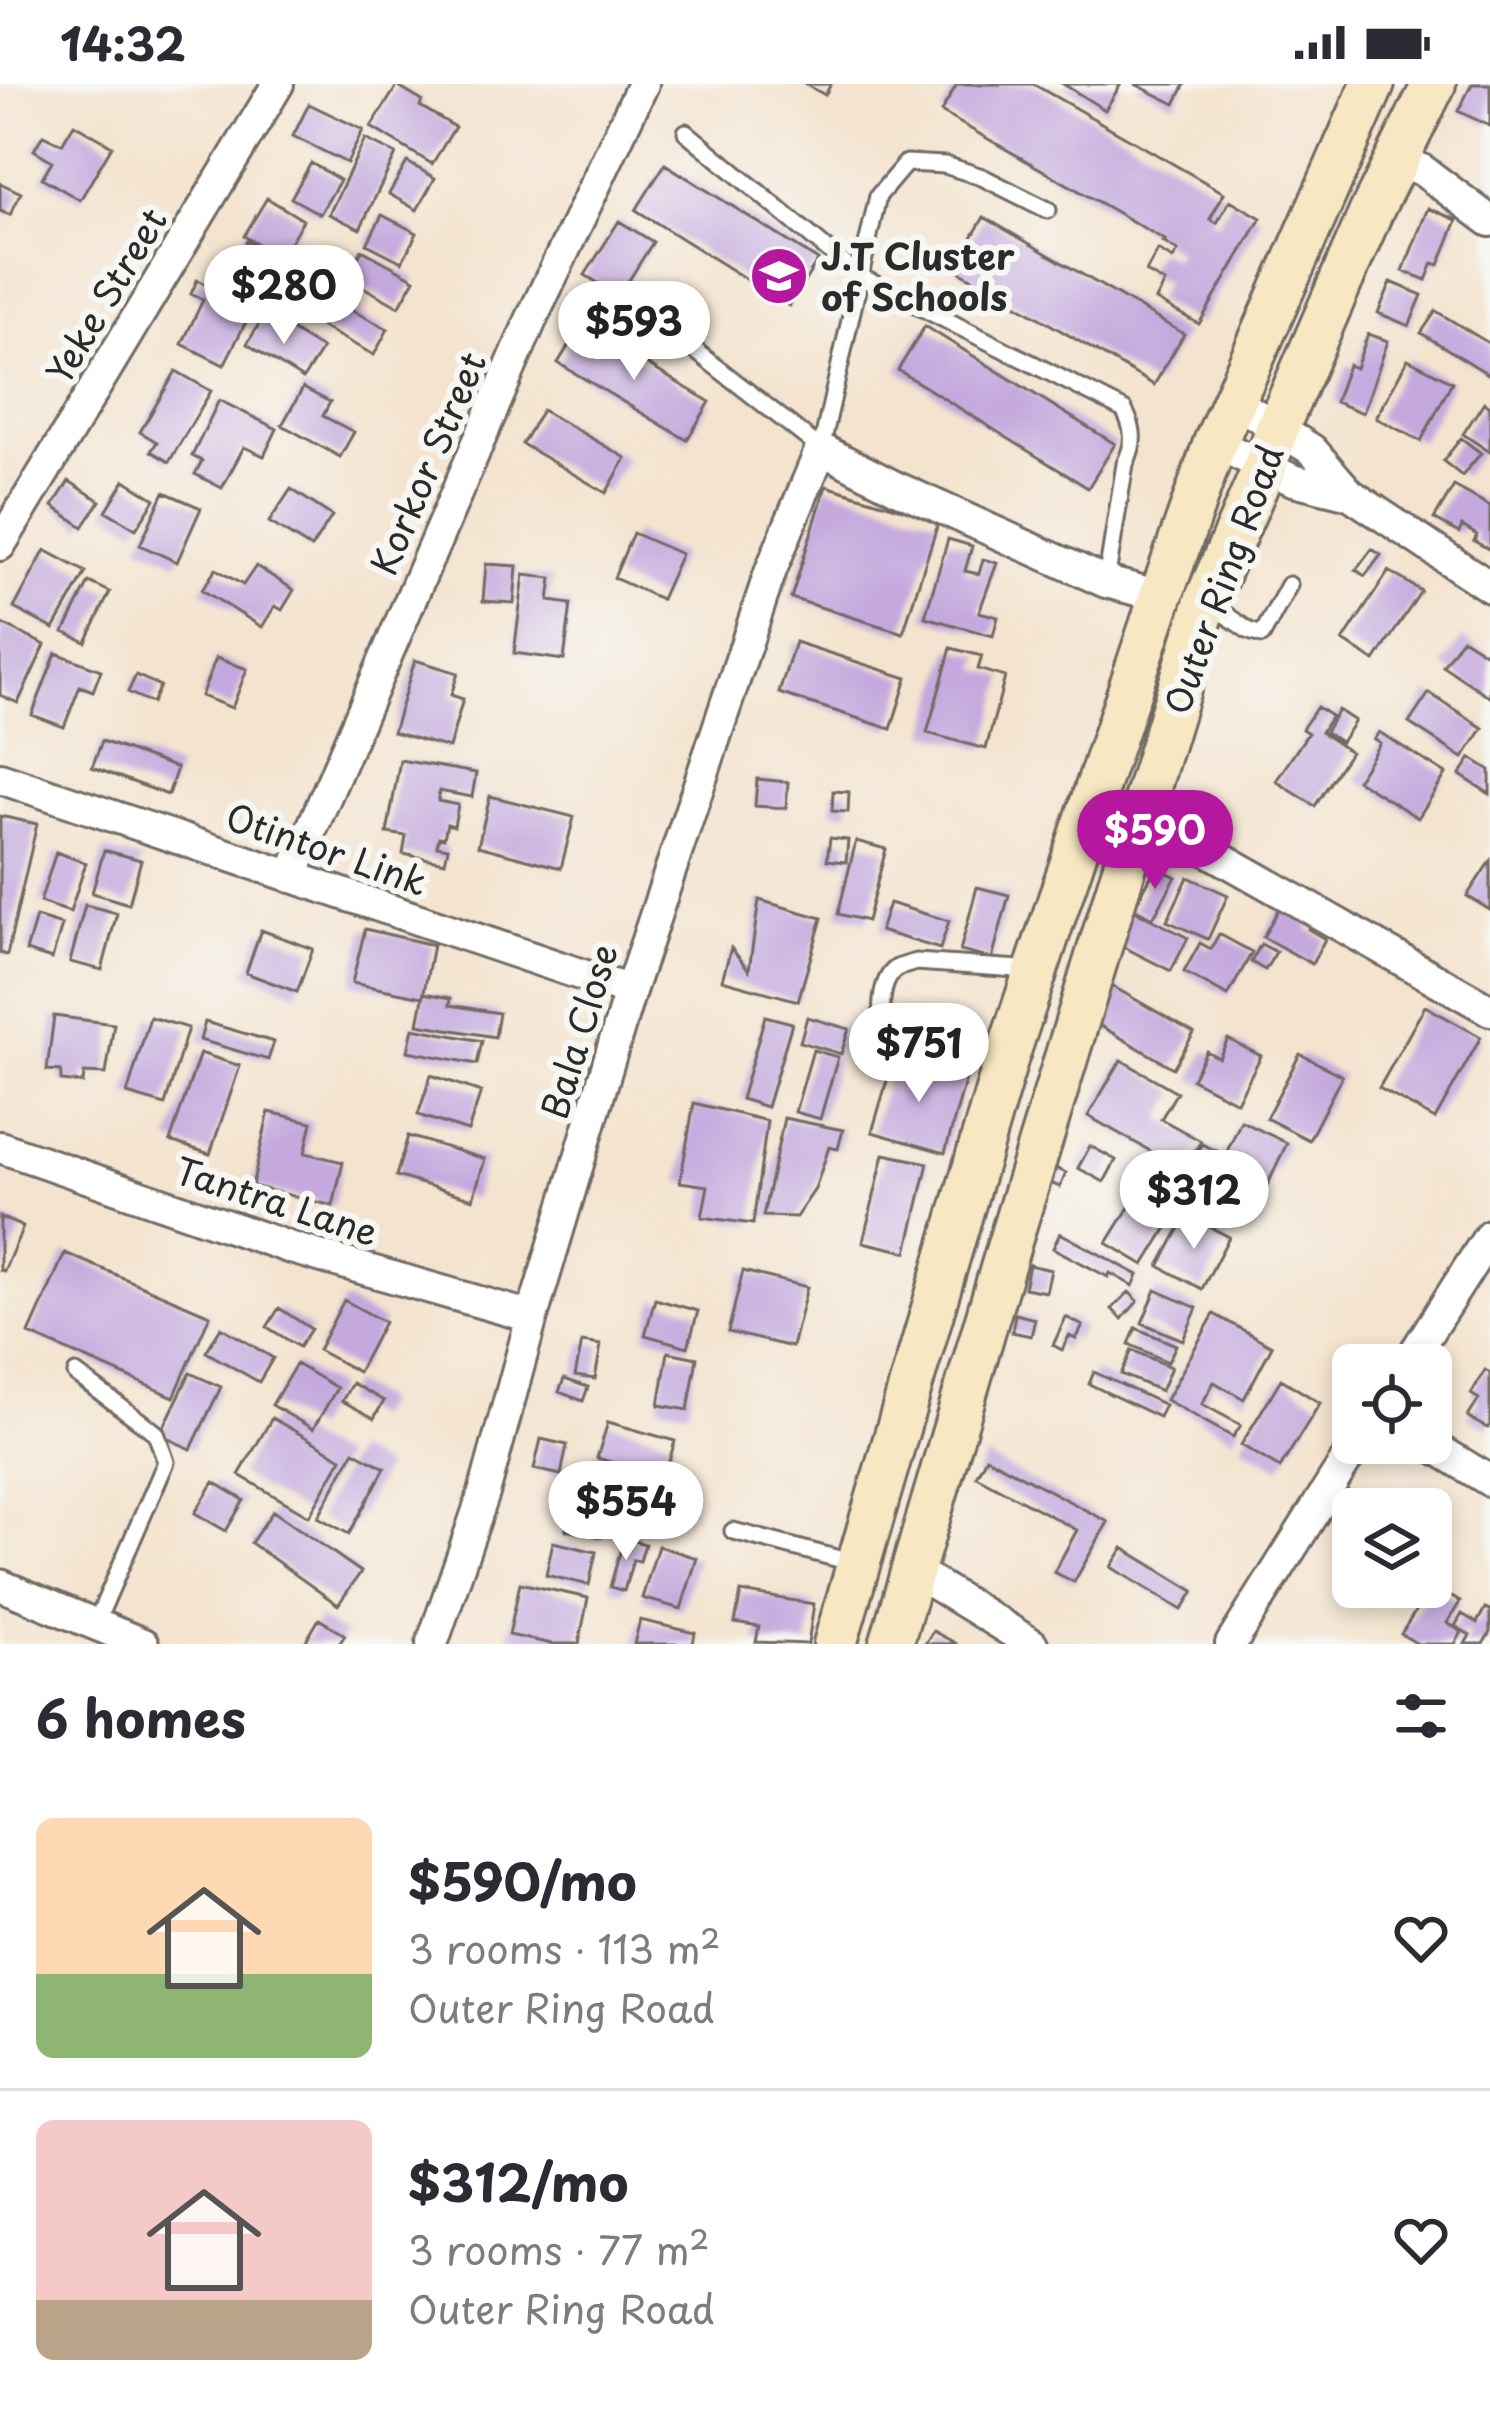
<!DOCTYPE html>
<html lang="en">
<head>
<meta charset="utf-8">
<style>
  :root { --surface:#fff; --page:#f2f2f3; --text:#2b2b33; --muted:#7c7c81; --line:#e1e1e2; --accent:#b5179e }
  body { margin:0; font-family:"Playpen Sans",sans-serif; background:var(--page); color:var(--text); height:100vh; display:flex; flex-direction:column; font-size:45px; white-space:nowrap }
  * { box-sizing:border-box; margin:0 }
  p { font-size:39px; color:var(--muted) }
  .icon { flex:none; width:66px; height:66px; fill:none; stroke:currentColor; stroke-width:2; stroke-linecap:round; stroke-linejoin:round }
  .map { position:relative; height:1560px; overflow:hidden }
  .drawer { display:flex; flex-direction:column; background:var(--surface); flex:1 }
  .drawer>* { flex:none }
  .buttons { position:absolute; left:1332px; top:1260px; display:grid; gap:24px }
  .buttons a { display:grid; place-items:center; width:120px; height:120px; border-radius:18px; background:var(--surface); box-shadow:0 6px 18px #0003; font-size:60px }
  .price { position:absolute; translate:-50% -102px; padding:0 27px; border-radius:42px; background:#fff; color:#222; font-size:39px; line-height:78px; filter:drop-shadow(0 3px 6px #0008) }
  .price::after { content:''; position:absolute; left:50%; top:72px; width:36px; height:27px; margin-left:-18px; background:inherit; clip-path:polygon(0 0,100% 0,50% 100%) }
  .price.on { background:var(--accent); color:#fff }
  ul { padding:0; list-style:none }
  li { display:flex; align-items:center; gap:36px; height:300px; padding:0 36px }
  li+li { border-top:3px solid var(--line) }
  li span { display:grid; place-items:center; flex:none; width:336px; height:240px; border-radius:18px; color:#555 }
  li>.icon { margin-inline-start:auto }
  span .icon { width:144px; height:144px; fill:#fffc; stroke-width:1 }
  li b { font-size:51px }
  h2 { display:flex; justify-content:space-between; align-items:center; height:144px; padding:0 36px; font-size:51px }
  .status { display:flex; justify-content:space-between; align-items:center; height:84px; padding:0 60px; background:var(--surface); direction:ltr }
  .status svg { height:33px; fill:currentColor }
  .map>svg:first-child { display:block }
  .building { fill:#c5a9de }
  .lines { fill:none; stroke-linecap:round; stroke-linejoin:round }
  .service-casing { stroke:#716b64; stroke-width:21 }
  .minor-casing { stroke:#716b64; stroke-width:36 }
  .secondary-casing { stroke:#716b64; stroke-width:48 }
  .service { stroke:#fff; stroke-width:15 }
  .minor { stroke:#fff; stroke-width:30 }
  .secondary { stroke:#f7e8c3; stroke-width:42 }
  .labels { text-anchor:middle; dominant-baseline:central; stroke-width:12; stroke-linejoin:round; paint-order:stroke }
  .poi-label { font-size:36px; font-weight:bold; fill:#2b2b2b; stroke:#f6f6f2; text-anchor:start }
  .street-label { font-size:36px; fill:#2b2b2b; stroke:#f6f6f2 }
</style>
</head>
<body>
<div class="status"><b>14:32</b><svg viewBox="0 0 49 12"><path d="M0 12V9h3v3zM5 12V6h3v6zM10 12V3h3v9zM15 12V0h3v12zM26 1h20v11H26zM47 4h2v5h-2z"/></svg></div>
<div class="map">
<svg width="1490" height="1560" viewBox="0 0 1490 1560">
  <rect width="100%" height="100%" fill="#f6f6f2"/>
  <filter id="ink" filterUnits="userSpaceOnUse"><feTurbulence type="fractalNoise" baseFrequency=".00833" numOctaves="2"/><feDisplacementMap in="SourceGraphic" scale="24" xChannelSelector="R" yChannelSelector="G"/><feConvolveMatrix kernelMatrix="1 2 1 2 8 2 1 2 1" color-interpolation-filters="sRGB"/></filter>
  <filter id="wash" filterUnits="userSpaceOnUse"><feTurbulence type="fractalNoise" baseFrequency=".004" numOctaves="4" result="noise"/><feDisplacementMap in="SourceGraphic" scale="48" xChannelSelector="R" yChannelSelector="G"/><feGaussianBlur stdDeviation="2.7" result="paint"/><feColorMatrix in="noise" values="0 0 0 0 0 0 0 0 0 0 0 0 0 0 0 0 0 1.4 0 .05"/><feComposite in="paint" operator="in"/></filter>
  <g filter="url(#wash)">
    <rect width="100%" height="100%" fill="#f4e3ce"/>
    <g id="blocks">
      <path class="building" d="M 805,0 L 831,0 L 825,11 Z
        M 957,0 L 1033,0 L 1224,109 L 1210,135 L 1217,139 L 1230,116 L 1261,134 L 1199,240 L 1156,216 L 1165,199 L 1146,188 L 1158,166 L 1173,175 L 1178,167 L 1163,158 L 1165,156 L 941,28 Z
        M 1063,0 L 1121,0 L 1105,26 Z
        M 1135,0 L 1185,0 L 1175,20 Z
        M 1472,0 L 1490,0 L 1490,42 L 1458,27 Z
        M 397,2 L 422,17 L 420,22 L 455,43 L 432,80 L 371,43 Z
        M 309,20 L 363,46 L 347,79 L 293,52 Z
        M 74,40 L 112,62 L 80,116 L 42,94 L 52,77 L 34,66 L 43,51 L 62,60 Z
        M 365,55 L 396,70 L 360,145 L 329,130 Z
        M 407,78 L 435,94 L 417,126 L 389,110 Z
        M 311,79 L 340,96 L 320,130 L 291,114 Z
        M 665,80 L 818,176 L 789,222 L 636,126 Z
        M 0,99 L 21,109 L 10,131 L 0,127 Z
        M 267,114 L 303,136 L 281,174 L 244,152 Z
        M 1428,124 L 1457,136 L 1439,181 L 1433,179 L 1426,196 L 1403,187 Z
        M 382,131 L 417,149 L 402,178 L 367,160 Z
        M 984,133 L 1184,250 L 1154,301 L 954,184 Z
        M 619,137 L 653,158 L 619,212 L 585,191 Z
        M 247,157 L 293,185 L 271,220 L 225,192 Z
        M 362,166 L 415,195 L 399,223 L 347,194 Z
        M 293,194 L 327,215 L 310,241 L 277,220 Z
        M 197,196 L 253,224 L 224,281 L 182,260 L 203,216 L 191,210 Z
        M 1391,198 L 1422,211 L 1409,242 L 1378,229 Z
        M 333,217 L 388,245 L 374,271 L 320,242 Z
        M 1436,227 L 1490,260 L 1490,291 L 1421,249 Z
        M 265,230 L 322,265 L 303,295 L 247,260 Z
        M 581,241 L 710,318 L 687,356 L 558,279 Z
        M 925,242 L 1115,360 L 1088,404 L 898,286 Z
        M 1368,250 L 1388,257 L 1363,329 L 1335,318 L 1348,281 L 1356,284 Z
        M 1408,275 L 1452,298 L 1421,357 L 1376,334 Z
        M 176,287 L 211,307 L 169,378 L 151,367 L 157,358 L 140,348 Z
        M 303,304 L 330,318 L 323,332 L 354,348 L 340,373 L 282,341 Z
        M 219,316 L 277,345 L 264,372 L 244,363 L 222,404 L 195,390 L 202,377 L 192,372 Z
        M 1484,318 L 1490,322 L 1490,368 L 1463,350 Z
        M 542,326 L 626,374 L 606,409 L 522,360 Z
        M 1461,354 L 1481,369 L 1462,392 L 1443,377 Z
        M 125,396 L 155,415 L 136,445 L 106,427 Z
        M 69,397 L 100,417 L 83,443 L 53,422 Z
        M 826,402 L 939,436 L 903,549 L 791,514 Z
        M 1454,402 L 1490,422 L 1490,466 L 1474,457 L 1477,451 L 1462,442 L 1459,449 L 1434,435 Z
        M 291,405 L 332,432 L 311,464 L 269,438 Z
        M 164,408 L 201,424 L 177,478 L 140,461 Z
        M 633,449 L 681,470 L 661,515 L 614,494 Z
        M 948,455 L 972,462 L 965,487 L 979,490 L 983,475 L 997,479 L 979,528 L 998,533 L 993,552 L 925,533 Z
        M 1372,465 L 1381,471 L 1365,492 L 1356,486 Z
        M 45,466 L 86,488 L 54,545 L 14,524 Z
        M 486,480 L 517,482 L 514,519 L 483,517 Z
        M 256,482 L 294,506 L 282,526 L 275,522 L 262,543 L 202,506 L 216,485 L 243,501 Z
        M 1389,487 L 1421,507 L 1375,577 L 1343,557 Z
        M 524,491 L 552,494 L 549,517 L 571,520 L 564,576 L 514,569 Z
        M 89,498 L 110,508 L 86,558 L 64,548 Z
        M 0,539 L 45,561 L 18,619 L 0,611 Z
        M 1462,554 L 1490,572 L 1490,613 L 1443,582 Z
        M 795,558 L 907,594 L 891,645 L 779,609 Z
        M 951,564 L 982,572 L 978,585 L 1005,593 L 986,665 L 927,649 Z
        M 56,569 L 101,586 L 93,607 L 80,602 L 64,643 L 32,631 Z
        M 216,574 L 247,585 L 232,624 L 201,612 Z
        M 415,576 L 458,589 L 451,611 L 463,615 L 449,664 L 393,648 Z
        M 136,591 L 160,602 L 152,619 L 128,608 Z
        M 1429,609 L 1483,644 L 1463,674 L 1409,639 Z
        M 1317,623 L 1331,632 L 1321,648 L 1350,668 L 1315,722 L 1276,697 L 1308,649 L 1302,645 Z
        M 1338,626 L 1355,637 L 1341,658 L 1325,648 Z
        M 1379,648 L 1446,690 L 1418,734 L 1357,696 L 1380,659 L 1374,655 Z
        M 102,657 L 177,684 L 168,711 L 92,683 Z
        M 1471,674 L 1490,686 L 1490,710 L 1460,691 Z
        M 400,676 L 476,689 L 472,713 L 439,707 L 438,717 L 458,721 L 454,742 L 447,740 L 444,754 L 439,753 L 437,762 L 448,764 L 445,778 L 403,770 L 406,752 L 387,749 Z
        M 757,695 L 788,698 L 786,724 L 755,722 Z
        M 833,707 L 849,708 L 848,728 L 832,727 Z
        M 490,712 L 574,733 L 561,784 L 478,762 Z
        M 0,732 L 37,740 L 7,871 L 0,869 Z
        M 830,754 L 848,756 L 846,778 L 827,776 Z
        M 856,757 L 886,765 L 867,837 L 838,830 Z
        M 104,766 L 141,776 L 129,820 L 92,809 Z
        M 56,768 L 86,779 L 70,828 L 40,818 Z
        M 1490,777 L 1490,826 L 1467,812 Z
        M 1156,783 L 1176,793 L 1153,834 L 1134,824 Z
        M 1188,793 L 1228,811 L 1208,855 L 1167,837 Z
        M 977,803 L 1009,811 L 992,875 L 960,867 Z
        M 759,816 L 822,834 L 798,917 L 722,896 L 731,864 L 749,886 Z
        M 889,819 L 949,837 L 940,865 L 880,847 Z
        M 85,821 L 117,829 L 102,886 L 70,878 Z
        M 1281,821 L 1312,837 L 1308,845 L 1325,855 L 1312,880 L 1263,853 Z
        M 1127,823 L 1188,854 L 1171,887 L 1110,856 Z
        M 36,833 L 62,841 L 52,875 L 26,867 Z
        M 365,845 L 433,861 L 423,913 L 352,899 Z
        M 261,846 L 313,865 L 297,908 L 246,889 Z
        M 1219,850 L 1252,868 L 1228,912 L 1184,888 L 1200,859 L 1211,865 Z
        M 1261,860 L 1276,868 L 1265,886 L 1251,878 Z
        M 1112,902 L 1194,949 L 1173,984 L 1092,937 Z
        M 424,909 L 451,914 L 450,921 L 499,929 L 495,953 L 418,940 Z
        M 1425,922 L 1481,953 L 1435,1035 L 1379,1004 Z
        M 54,932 L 114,940 L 106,990 L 84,989 L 83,999 L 61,997 L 61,987 L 47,986 Z
        M 765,932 L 792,939 L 767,1023 L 741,1015 Z
        M 150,933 L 188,944 L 165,1021 L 127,1010 Z
        M 807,933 L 849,945 L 841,970 L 800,958 Z
        M 205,938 L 274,958 L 268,976 L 200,956 Z
        M 413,944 L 482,957 L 477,980 L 408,967 Z
        M 1228,955 L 1261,972 L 1237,1018 L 1192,995 L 1206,967 L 1219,974 Z
        M 813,966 L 838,973 L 820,1035 L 795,1028 Z
        M 200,969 L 240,982 L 210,1070 L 170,1057 Z
        M 1300,970 L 1342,992 L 1309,1056 L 1266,1034 Z
        M 894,973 L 966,994 L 945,1069 L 872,1048 Z
        M 1121,976 L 1177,1008 L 1161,1035 L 1201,1057 L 1184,1086 L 1088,1032 Z
        M 431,991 L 481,1008 L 468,1047 L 418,1031 Z
        M 694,1019 L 767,1037 L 753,1140 L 702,1133 L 708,1102 L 680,1098 Z
        M 269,1028 L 312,1038 L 305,1069 L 343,1078 L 333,1122 L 252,1102 Z
        M 784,1034 L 843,1046 L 838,1065 L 829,1063 L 815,1105 L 796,1133 L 763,1132 Z
        M 1241,1037 L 1287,1059 L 1256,1126 L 1210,1104 Z
        M 408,1052 L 485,1075 L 473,1115 L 396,1092 Z
        M 1202,1060 L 1219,1068 L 1202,1101 L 1186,1093 Z
        M 1090,1062 L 1116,1076 L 1104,1098 L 1078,1084 Z
        M 884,1070 L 928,1079 L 907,1168 L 863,1158 Z
        M 1045,1079 L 1066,1089 L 1060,1103 L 1038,1094 Z
        M 1146,1096 L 1183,1118 L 1144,1181 L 1107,1159 Z
        M 1187,1131 L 1229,1153 L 1202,1205 L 1159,1182 Z
        M 0,1133 L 23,1143 L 4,1187 L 0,1186 Z
        M 1060,1149 L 1138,1191 L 1133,1202 L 1110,1189 L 1108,1193 L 1053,1164 Z
        M 65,1169 L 210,1231 L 174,1313 L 29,1250 Z
        M 1029,1181 L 1051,1186 L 1046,1208 L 1024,1204 Z
        M 743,1187 L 807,1203 L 792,1263 L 728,1248 Z
        M 1156,1206 L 1197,1224 L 1183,1256 L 1142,1239 Z
        M 1129,1208 L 1138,1217 L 1122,1235 L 1112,1225 Z
        M 655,1215 L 698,1227 L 688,1263 L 645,1251 Z
        M 344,1216 L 384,1238 L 358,1288 L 318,1266 Z
        M 279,1224 L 311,1245 L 299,1263 L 267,1243 Z
        M 1015,1230 L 1035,1235 L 1031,1252 L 1012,1248 Z
        M 1214,1230 L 1272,1262 L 1244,1315 L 1214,1298 L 1202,1320 L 1241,1341 L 1233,1353 L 1166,1316 Z
        M 1066,1233 L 1083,1242 L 1076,1255 L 1069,1252 L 1062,1266 L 1053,1261 Z
        M 221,1243 L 273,1274 L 259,1298 L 206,1268 Z
        M 1136,1244 L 1176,1261 L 1168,1278 L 1129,1260 Z
        M 582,1258 L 601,1261 L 595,1295 L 575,1292 Z
        M 1132,1266 L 1171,1283 L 1161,1307 L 1121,1290 Z
        M 668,1268 L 697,1274 L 688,1326 L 659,1321 Z
        M 296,1280 L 337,1304 L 313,1345 L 272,1321 Z
        M 1485,1286 L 1490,1289 L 1490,1341 L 1488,1344 L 1468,1333 L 1479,1315 L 1471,1310 Z
        M 1094,1288 L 1165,1321 L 1159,1333 L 1089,1300 Z
        M 190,1289 L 221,1303 L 191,1365 L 160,1351 Z
        M 564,1295 L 588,1303 L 583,1317 L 559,1308 Z
        M 1281,1295 L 1320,1319 L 1280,1384 L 1241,1361 Z
        M 352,1299 L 384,1317 L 374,1334 L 342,1317 Z
        M 272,1334 L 342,1374 L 309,1432 L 239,1391 Z
        M 608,1338 L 675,1357 L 664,1394 L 597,1374 Z
        M 541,1355 L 567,1361 L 561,1391 L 534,1385 Z
        M 354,1367 L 385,1384 L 349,1450 L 318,1433 Z
        M 986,1373 L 1108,1438 L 1074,1498 L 1054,1488 L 1077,1446 L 976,1392 Z
        M 214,1398 L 244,1416 L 226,1447 L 195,1429 Z
        M 573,1414 L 639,1429 L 634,1450 L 603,1443 L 601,1453 L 566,1446 Z
        M 273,1427 L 361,1488 L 338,1521 L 251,1459 Z
        M 624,1454 L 645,1460 L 640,1477 L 633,1476 L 624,1507 L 610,1503 Z
        M 553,1458 L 596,1468 L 589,1501 L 546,1491 Z
        M 658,1462 L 697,1474 L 681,1525 L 642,1514 Z
        M 1123,1464 L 1194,1507 L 1182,1526 L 1111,1483 Z
        M 520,1499 L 588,1514 L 579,1560 L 552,1560 L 509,1551 Z
        M 1432,1501 L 1460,1518 L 1447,1539 L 1462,1548 L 1455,1560 L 1418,1560 L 1401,1550 Z
        M 741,1508 L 814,1520 L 808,1560 L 756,1558 L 759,1543 L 735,1539 Z
        M 1485,1524 L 1490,1526 L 1490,1548 L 1483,1560 L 1465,1560 L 1470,1551 L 1455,1542 L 1462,1530 L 1477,1539 Z
        M 319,1535 L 345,1551 L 339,1560 L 304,1560 Z
        M 640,1536 L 695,1549 L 693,1560 L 634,1560 Z
        M 933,1547 L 957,1560 L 925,1560 Z"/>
    </g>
  </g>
  <g filter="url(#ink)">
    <use href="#blocks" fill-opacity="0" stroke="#716b64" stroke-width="3"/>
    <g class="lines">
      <defs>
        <path id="service" d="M 686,48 L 859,192 L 1124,326 C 1135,346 1135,359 1125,380 L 1106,498
          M 640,223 L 821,365 L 878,112 L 906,79 L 945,81 L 982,93 L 1048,126
          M 1209,519 L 1249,547 L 1262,551 L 1289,501
          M 1000,975 L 889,957 C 878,941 878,896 897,884 C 899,883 913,879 916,878 L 1033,886
          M 76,1290 L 156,1349 L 166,1378 L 95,1541
          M 733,1447 L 858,1480"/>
        <path id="minor" d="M 1395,77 L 1422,86 L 1490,137
          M 1234,317 L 1312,366 L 1350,410 L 1490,503
          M 1215,359 L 1293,396 L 1350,410
          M 0,461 L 278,0
          M 0,694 L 630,907
          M 1142,729 L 1490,926
          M 291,793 L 531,236 L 643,0
          M 0,1063 L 291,1164 L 532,1233
          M 1407,1281 L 1490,1151
          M 1428,1359 L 1490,1397
          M 912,1486 L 1032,1560
          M 0,1501 L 143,1560
          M 432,1560 L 484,1409 L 532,1233 L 630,907 L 771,486 L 821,365 L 895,403 L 1106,498 L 1161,512
          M 1231,1560 L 1357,1359"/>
        <path id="secondary" d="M 835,1560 L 1006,976 L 1161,512 L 1215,359 L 1373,0
          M 891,1560 L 1014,1144 L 1206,517 L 1265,382 L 1278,342 L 1371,128 L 1434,0"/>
      </defs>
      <use href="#service" class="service-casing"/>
      <use href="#minor" class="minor-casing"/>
      <use href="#secondary" class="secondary-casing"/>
      <use href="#service" class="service"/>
      <use href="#minor" class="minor"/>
      <use href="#secondary" class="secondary"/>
    </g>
  </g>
  <defs>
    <symbol id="school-disc" viewBox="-11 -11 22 22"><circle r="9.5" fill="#b5179e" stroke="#f6f6f2"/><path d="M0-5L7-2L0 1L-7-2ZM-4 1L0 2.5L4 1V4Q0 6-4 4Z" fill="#fff"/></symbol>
  </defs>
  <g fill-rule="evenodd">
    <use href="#school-disc" x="746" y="159" width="66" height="66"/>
  </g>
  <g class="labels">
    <g class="poi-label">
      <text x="821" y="171">J.T Cluster<tspan x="821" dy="41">of Schools</tspan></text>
    </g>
    <g class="street-label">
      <text transform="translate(105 211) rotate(-59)">Yeke Street</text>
      <text transform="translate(427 379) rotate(-67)">Korkor Street</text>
      <text transform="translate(1222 495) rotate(-70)">Outer Ring Road</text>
      <text transform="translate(327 764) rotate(19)">Otintor Link</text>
      <text transform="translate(578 947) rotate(-73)">Bala Close</text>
      <text transform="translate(277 1116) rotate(18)">Tantra Lane</text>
    </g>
  </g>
</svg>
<div class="buttons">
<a><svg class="icon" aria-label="locate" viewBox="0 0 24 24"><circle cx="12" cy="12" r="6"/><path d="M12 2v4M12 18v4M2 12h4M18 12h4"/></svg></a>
<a><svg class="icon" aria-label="layers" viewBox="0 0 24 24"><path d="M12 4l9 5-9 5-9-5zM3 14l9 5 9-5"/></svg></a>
</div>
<b class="price" style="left:284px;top:263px">$280</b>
<b class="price" style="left:634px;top:299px">$593</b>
<b class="price on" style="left:1155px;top:808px">$590</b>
<b class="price" style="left:919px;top:1021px">$751</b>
<b class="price" style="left:1194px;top:1168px">$312</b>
<b class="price" style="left:626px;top:1479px">$554</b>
</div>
<section class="drawer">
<h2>6 homes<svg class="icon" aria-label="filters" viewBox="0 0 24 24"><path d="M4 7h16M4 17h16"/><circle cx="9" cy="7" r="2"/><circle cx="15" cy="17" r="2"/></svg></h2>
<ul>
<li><span style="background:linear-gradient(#ffd9b3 65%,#8fb573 0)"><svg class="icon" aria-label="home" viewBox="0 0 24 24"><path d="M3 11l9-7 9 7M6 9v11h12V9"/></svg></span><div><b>$590/mo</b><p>3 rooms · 113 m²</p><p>Outer Ring Road</p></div><svg class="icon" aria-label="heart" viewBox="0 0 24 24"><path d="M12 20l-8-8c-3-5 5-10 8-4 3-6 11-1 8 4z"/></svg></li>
<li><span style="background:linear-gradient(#f6c9c9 75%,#b9a48a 0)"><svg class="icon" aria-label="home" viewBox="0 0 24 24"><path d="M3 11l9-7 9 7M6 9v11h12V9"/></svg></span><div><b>$312/mo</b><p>3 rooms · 77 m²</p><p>Outer Ring Road</p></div><svg class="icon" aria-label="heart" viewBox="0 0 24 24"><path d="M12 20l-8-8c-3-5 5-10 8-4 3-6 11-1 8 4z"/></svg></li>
</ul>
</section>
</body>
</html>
